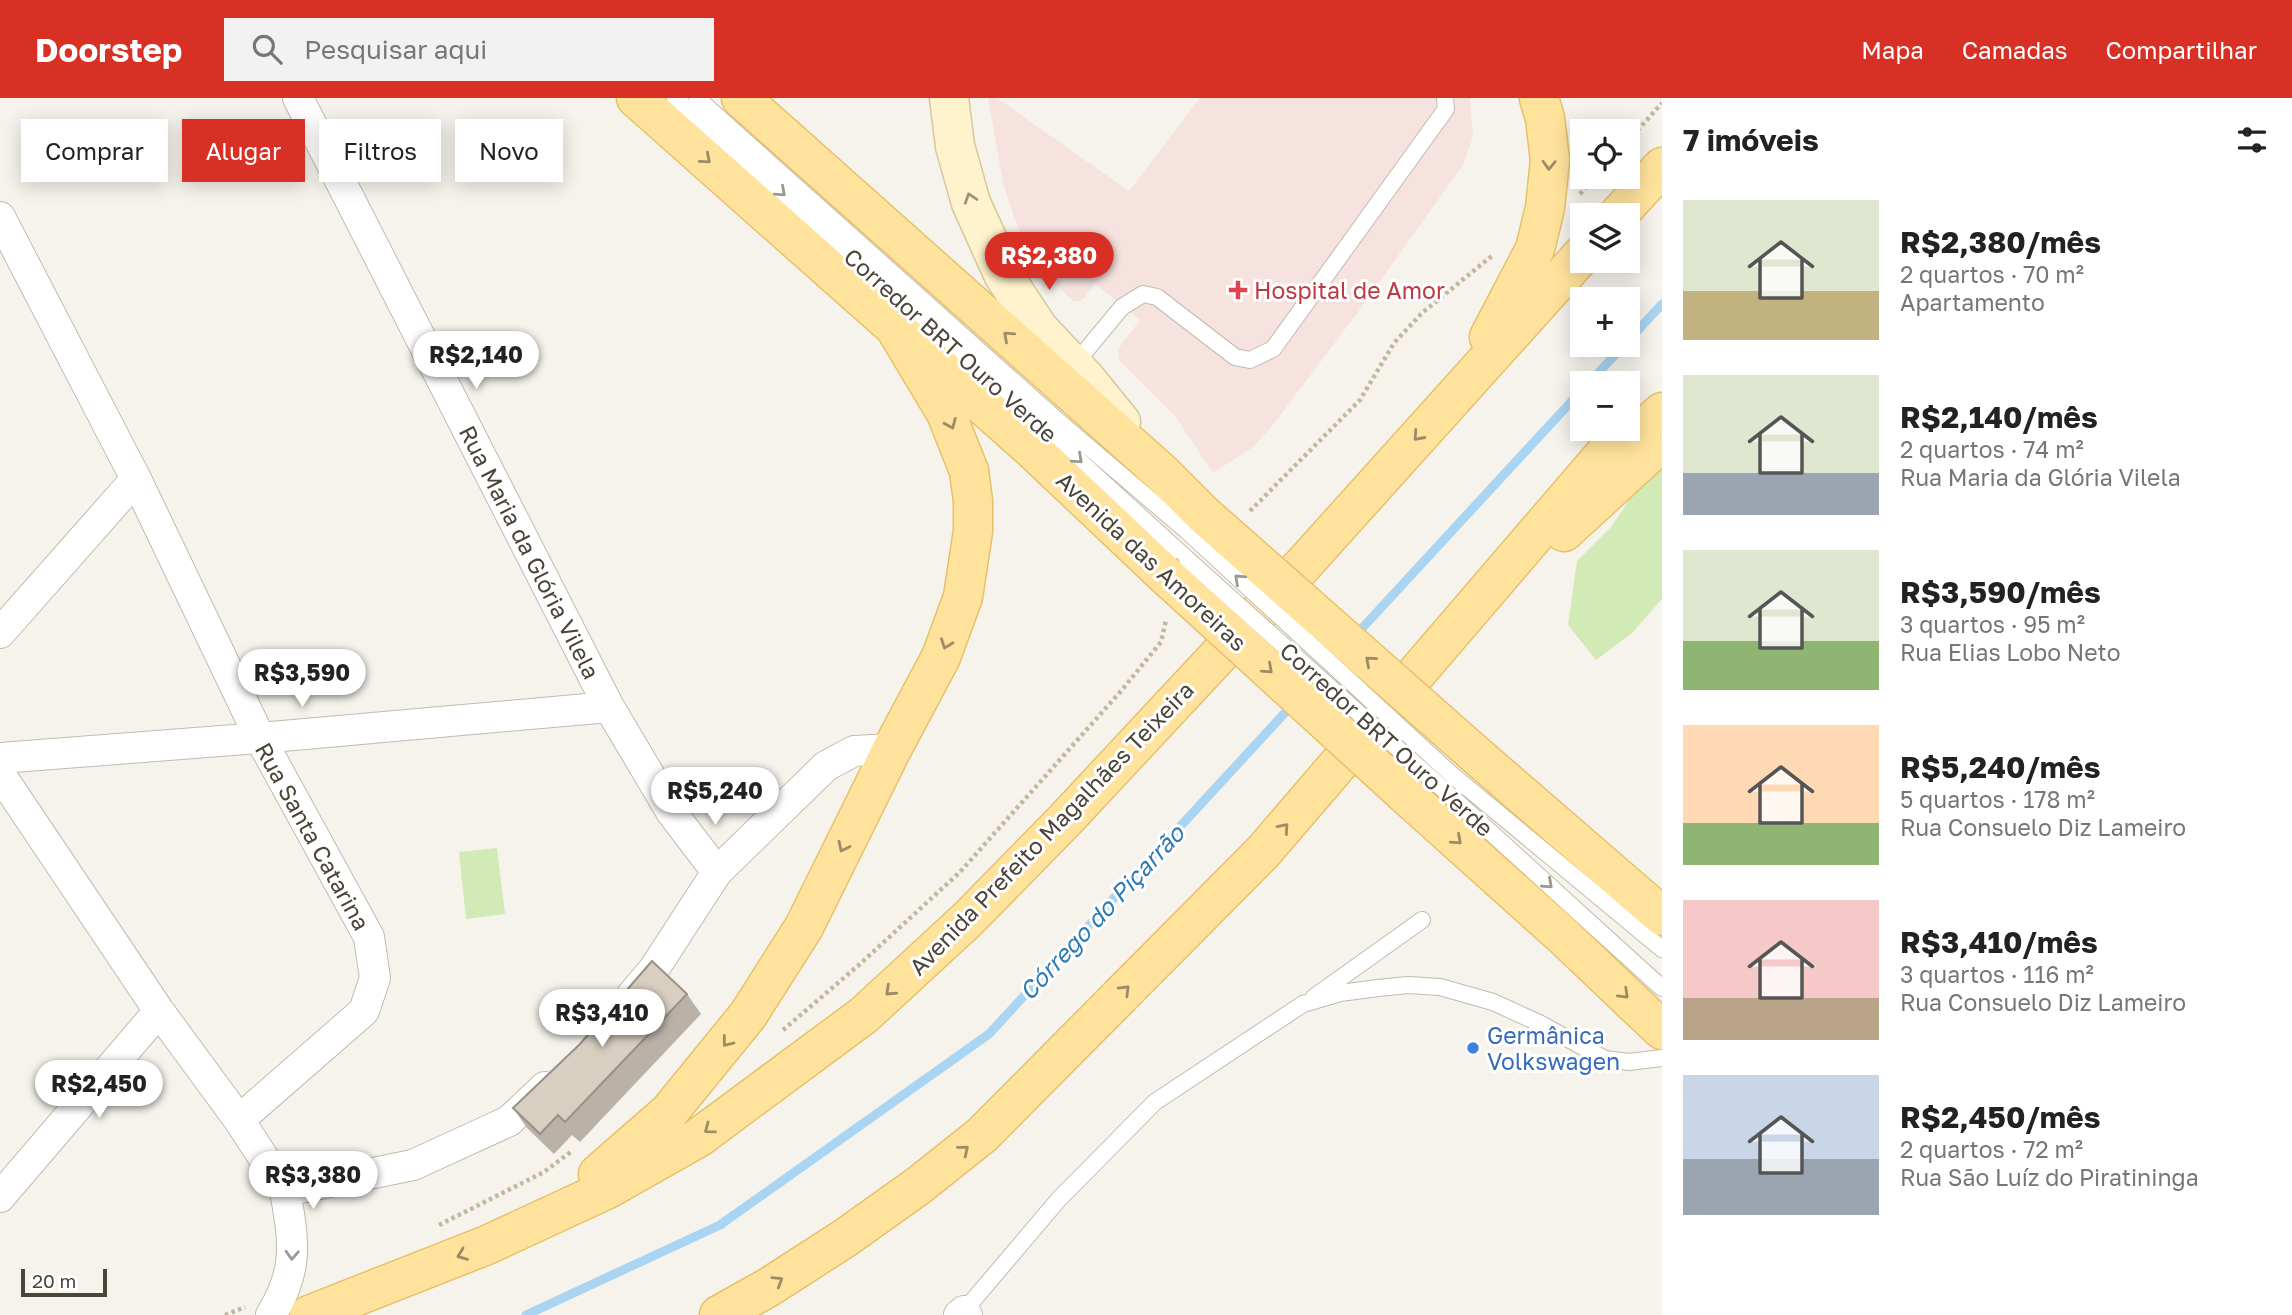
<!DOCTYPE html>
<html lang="pt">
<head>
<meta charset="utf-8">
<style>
  :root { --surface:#fff; --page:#f2f2f2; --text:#222; --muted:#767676; --accent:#d93025 }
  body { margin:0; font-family:"Golos Text",sans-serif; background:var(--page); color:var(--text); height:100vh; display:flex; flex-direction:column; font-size:26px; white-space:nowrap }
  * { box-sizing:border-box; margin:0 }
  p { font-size:23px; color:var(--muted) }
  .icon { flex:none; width:38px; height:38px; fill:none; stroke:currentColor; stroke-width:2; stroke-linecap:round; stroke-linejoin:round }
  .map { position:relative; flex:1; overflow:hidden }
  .panel { display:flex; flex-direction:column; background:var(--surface); width:630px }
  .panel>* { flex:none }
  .top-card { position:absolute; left:21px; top:21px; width:665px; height:63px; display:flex; gap:14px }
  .fabs { position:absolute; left:1570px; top:21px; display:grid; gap:14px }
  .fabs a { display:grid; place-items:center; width:70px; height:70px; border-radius:0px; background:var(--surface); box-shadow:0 4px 18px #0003; font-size:35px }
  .scale { position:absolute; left:21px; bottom:18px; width:86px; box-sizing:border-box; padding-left:7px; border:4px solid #4b4439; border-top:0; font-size:19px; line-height:24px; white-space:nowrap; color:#4b4439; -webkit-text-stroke:5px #fff; paint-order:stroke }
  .price { position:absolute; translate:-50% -60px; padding:0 16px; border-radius:24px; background:#fff; color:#222; font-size:23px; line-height:46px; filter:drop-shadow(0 2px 4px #0008) }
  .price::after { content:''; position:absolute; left:50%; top:42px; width:21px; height:16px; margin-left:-10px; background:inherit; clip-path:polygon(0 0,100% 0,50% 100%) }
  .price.active { background:var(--accent); color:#fff }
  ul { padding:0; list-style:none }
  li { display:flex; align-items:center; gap:21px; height:175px; padding:0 21px }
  li span { display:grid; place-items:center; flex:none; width:196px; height:140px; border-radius:0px; color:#555 }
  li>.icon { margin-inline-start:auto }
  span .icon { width:84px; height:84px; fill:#fffc; stroke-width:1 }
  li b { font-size:30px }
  h2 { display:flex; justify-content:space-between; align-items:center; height:84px; padding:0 21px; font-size:30px }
  .chip { padding:0 24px; border-radius:0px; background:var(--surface); box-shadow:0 4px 18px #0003; font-size:24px; line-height:63px }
  .chip.active { background:var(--accent); color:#fff }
  header { display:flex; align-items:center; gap:42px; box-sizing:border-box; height:98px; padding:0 35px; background:var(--accent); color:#fff }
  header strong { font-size:33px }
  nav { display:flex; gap:38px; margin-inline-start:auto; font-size:24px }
  .search { width:490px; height:63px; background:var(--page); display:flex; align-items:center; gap:18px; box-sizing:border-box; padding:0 24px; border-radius:0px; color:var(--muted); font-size:26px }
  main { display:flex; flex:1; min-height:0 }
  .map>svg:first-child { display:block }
  .medical { fill:#f6e3e0 }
  .green { fill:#d2eab5 }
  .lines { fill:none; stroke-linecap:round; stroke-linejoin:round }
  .stream { stroke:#a9d4f2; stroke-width:9 }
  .lane-casing { stroke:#c2bbae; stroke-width:18 }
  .street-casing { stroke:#c2bbae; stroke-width:32 }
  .secondary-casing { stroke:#d6c79b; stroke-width:41 }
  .primary-casing { stroke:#e6c16a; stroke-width:41 }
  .path { stroke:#c4b79f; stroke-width:4.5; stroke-dasharray:3.5 3.5; stroke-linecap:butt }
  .lane { stroke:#fff; stroke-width:16 }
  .street { stroke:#fff; stroke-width:30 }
  .secondary { stroke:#fff3cd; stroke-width:38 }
  .primary { stroke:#ffe39c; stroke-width:38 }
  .lane-bridge-casing { stroke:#c2bbae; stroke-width:18; stroke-linecap:butt }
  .primary-bridge-casing { stroke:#e6c16a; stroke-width:41; stroke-linecap:butt }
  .lane-bridge { stroke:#fff; stroke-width:16 }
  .primary-bridge { stroke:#ffe39c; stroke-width:38 }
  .wall { fill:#bab2a6 }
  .building { fill:#d8cfc1; stroke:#979187; stroke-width:2 }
  .oneway { stroke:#9c8c66 }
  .oneway2 { stroke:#9c9892 }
  .oneway3 { stroke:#9c937c }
  .health-dot { fill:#e0444e; stroke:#fff; stroke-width:2.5 }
  .shop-dot { fill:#3f7fe0; stroke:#fff; stroke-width:2.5 }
  .labels { text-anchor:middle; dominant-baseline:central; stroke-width:6; stroke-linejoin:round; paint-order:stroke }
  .health-label { font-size:23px; fill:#be3a42; stroke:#fff; text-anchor:start }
  .street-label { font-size:23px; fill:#4b4439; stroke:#fff }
  .shop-label { font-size:23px; fill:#366cbe; stroke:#fff; text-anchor:start }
  .water-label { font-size:24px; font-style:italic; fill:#2e7ab2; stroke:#fff }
</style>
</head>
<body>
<header>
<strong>Doorstep</strong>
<div class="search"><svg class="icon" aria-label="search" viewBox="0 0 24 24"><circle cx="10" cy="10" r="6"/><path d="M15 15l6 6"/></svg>Pesquisar aqui</div>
<nav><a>Mapa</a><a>Camadas</a><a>Compartilhar</a></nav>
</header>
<main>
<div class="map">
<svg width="1662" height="1217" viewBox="0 0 1662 1217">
  <rect width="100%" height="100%" fill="#f6f3ec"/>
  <path class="medical" d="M 988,0 L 997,0 L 1129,93 L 1200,0 L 1470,0 L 1473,39 L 1463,67 L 1358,214 L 1273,327 L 1253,349 L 1213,375 L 1175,318 L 1119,262 L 1118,251 L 1140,222 L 1095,186 L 1085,199 L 1080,203 L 1073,203 L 1047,179 L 1031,160 L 1014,119 L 1003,85 Z"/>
  <path class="green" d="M 1662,361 L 1662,501 L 1632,535 L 1596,562 L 1568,527 L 1577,463 L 1611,429 L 1637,390 Z
    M 497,750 L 505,816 L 466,821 L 459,754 Z"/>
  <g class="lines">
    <path class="stream" d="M 1628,243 L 1662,206
      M 1589,285 L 1624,247
      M 1354,539 L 1582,292
      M 526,1217 L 720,1127 L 989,936 L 1293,606"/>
    <defs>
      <path id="lane" d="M 675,0 L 931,227 L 1187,461
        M 697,0 L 1057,322 L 1188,434
        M 1074,267 L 1122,209 L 1143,196 L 1157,199 L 1235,259 L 1250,262 L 1273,251 L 1446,11 L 1445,0
        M 1451,676 L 1662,851
        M 1443,691 L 1662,890
        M 1314,899 L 1422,822
        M 964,1213 L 1059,1101 L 1155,1004 L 1303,906 L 1340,895 L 1378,890 L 1408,887 L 1440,889 L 1493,904 L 1541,926 L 1605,961 L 1629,964 L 1662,960"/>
      <path id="street" d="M 298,0 L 609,609 L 672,715 L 717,774
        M 0,119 L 136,381 L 260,640 L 369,839 L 375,880 L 364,913 L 239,1022
        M 0,535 L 136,381
        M 0,660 L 260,640 L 609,609
        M 0,676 L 159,913 L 239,1022 L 285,1093 L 413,1067 L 509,1023 L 545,989
        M 632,897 L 654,871 L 717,774 L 826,668 L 854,653 L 892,651
        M 0,1099 L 159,913
        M 271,1217 C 299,1172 294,1142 285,1093
        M 959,1217 L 964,1213 L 967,1217"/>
      <path id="secondary" d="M 949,0 L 955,48 L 971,105 L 1004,178 L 1039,231 L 1086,281 L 1121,324"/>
      <path id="primary" d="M 636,0 L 1033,352 L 1163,475
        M 741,0 L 1162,375 L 1203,416
        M 1618,117 L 1662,69
        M 1489,239 L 1535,151 L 1545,110 L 1550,62 L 1545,20 L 1539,0
        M 1620,353 L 1662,314
        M 1564,434 L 1662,344
        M 1476,657 L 1662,818
        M 1406,697 L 1562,837 L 1662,932
        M 598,1076 L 669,1014 L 748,917 L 804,829 L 892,651 L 941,559 L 963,499 L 973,433 L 973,403 L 969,373 L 946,315 L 892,225
        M 309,1217 L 487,1147 L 608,1091 L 698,1040 L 864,917 L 968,821 L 1065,722 L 1302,468 L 1582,157
        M 719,1217 L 769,1189 L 845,1140 L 918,1088 L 982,1037 L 1263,754 L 1626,331"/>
    </defs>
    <use href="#lane" class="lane-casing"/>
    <use href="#street" class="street-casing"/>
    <use href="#secondary" class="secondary-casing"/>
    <use href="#primary" class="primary-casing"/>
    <path class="path" d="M 1628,43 L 1662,5
      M 1580,96 L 1595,79
      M 1250,413 L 1360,302 L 1394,245 L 1422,215 L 1493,157
      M 783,932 L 860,866 L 960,774 L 1121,593 L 1161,544 L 1166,522
      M 439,1127 L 544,1074 L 572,1053
      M 225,1217 L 245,1209"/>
    <use href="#lane" class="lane"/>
    <use href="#street" class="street"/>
    <use href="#secondary" class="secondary"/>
    <use href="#primary" class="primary"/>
    <defs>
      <path id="lane-bridge" d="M 1188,434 L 1451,676
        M 1187,461 L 1443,691"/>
      <path id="primary-bridge" d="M 1203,416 L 1476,657
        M 1163,475 L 1406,697"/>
    </defs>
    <use href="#lane-bridge" class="lane-bridge-casing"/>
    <use href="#primary-bridge" class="primary-bridge-casing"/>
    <use href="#lane-bridge" class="lane-bridge"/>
    <use href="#primary-bridge" class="primary-bridge"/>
  </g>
  <path class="wall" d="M 687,896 L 701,916 L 580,1044 L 572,1037 L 554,1056 L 527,1030 L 513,1010 Z"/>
  <path class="building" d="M 652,863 L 687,896 L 565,1024 L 558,1017 L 540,1036 L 513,1010 L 580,946 Z"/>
  <defs><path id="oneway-chevron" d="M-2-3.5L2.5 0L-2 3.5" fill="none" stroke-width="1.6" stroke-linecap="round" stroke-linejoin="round" transform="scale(1.75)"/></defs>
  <g class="oneway">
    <use href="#oneway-chevron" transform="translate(706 61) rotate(41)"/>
    <use href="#oneway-chevron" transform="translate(1549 67) rotate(92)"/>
    <use href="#oneway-chevron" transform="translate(1008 238) rotate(-138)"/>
    <use href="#oneway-chevron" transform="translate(951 326) rotate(67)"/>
    <use href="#oneway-chevron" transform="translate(1418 338) rotate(132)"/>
    <use href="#oneway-chevron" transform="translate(946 546) rotate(110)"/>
    <use href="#oneway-chevron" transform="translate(1370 563) rotate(-139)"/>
    <use href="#oneway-chevron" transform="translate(1268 571) rotate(42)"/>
    <use href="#oneway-chevron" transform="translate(1284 730) rotate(-49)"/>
    <use href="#oneway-chevron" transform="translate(1457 742) rotate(42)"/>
    <use href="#oneway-chevron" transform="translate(843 749) rotate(116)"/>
    <use href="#oneway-chevron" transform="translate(1125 892) rotate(-45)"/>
    <use href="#oneway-chevron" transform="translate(890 893) rotate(137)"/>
    <use href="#oneway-chevron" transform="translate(1624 896) rotate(44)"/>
    <use href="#oneway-chevron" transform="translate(727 944) rotate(128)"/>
    <use href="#oneway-chevron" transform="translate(709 1031) rotate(143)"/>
    <use href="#oneway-chevron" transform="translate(964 1052) rotate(-39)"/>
    <use href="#oneway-chevron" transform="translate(462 1157) rotate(159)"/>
    <use href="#oneway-chevron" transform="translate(778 1183) rotate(-32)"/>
  </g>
  <g class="oneway2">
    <use href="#oneway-chevron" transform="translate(781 94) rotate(42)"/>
    <use href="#oneway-chevron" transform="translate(1078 361) rotate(42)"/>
    <use href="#oneway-chevron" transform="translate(1239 481) rotate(-137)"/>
    <use href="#oneway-chevron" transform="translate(1548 786) rotate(42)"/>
    <use href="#oneway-chevron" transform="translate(292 1157) rotate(93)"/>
  </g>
  <use class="oneway3" href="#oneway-chevron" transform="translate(970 100) rotate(-108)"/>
  <path class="health-dot" d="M1234.5 181.5h7v7h7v7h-7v7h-7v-7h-7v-7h7z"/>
  <circle class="shop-dot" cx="1473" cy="950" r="7"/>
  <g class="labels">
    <g class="health-label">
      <text x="1254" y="192">Hospital de Amor</text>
    </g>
    <g class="street-label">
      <text transform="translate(951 247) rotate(42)">Corredor BRT Ouro Verde</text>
      <text transform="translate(530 454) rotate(63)">Rua Maria da Glória Vilela</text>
      <text transform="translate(1152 463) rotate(43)">Avenida das Amoreiras</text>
      <text transform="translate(1387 641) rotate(42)">Corredor BRT Ouro Verde</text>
      <text transform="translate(1051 730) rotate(-46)">Avenida Prefeito Magalhães Teixeira</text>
      <text transform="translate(313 738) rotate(61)">Rua Santa Catarina</text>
    </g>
    <g class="shop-label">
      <text x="1487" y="937">Germânica<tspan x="1487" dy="26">Volkswagen</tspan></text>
    </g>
    <g class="water-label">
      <text transform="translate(1101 814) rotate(-47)">Córrego do Piçarrão</text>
    </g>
  </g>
</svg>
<div class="fabs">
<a><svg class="icon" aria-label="locate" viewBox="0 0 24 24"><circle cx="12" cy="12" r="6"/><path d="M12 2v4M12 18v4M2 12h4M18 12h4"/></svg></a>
<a><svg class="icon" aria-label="layers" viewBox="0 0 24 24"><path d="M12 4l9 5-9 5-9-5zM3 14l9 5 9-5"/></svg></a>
<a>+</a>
<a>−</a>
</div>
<div class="scale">20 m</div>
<b class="price active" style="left:1049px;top:194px">R$2,380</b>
<b class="price" style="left:476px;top:293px">R$2,140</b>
<b class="price" style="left:302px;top:611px">R$3,590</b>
<b class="price" style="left:715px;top:729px">R$5,240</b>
<b class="price" style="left:602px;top:951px">R$3,410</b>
<b class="price" style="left:99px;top:1022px">R$2,450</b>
<b class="price" style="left:313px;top:1113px">R$3,380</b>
<div class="top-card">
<a class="chip">Comprar</a>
<a class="chip active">Alugar</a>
<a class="chip">Filtros</a>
<a class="chip">Novo</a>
</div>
</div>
<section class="panel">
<h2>7 imóveis<svg class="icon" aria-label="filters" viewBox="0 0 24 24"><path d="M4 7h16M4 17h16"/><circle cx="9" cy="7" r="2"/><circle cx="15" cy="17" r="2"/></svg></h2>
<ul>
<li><span style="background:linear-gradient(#dfe7d0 65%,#c2b280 0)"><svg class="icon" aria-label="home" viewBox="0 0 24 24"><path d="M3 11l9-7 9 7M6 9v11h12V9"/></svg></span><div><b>R$2,380/mês</b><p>2 quartos · 70 m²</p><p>Apartamento</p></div></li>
<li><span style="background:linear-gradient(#dfe7d0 70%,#9aa5b1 0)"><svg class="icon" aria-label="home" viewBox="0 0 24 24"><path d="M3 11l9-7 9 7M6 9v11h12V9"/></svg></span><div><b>R$2,140/mês</b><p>2 quartos · 74 m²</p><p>Rua Maria da Glória Vilela</p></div></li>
<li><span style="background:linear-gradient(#dfe7d0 65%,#8fb573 0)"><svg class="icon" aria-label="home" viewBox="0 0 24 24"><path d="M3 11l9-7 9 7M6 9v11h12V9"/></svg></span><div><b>R$3,590/mês</b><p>3 quartos · 95 m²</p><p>Rua Elias Lobo Neto</p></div></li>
<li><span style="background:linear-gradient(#ffd9b3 70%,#8fb573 0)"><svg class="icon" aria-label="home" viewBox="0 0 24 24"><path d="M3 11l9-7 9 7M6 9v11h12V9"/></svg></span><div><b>R$5,240/mês</b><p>5 quartos · 178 m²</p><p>Rua Consuelo Diz Lameiro</p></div></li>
<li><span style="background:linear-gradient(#f6c9c9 70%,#b9a48a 0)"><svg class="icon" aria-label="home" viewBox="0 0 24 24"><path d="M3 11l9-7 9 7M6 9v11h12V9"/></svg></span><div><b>R$3,410/mês</b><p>3 quartos · 116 m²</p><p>Rua Consuelo Diz Lameiro</p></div></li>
<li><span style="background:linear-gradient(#c9d6e8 60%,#9aa5b1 0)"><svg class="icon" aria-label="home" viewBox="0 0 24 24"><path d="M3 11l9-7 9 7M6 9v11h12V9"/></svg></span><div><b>R$2,450/mês</b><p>2 quartos · 72 m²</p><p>Rua São Luíz do Piratininga</p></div></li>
</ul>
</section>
</main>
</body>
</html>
